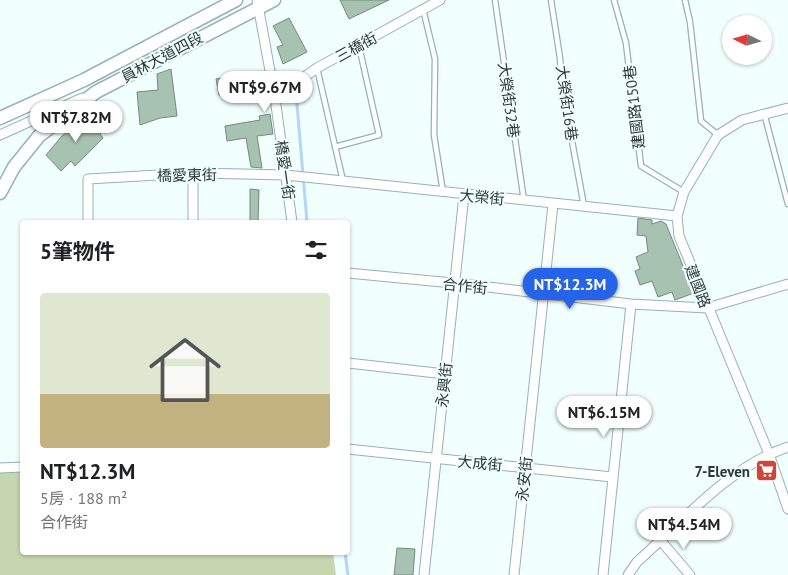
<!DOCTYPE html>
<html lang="zh-TW">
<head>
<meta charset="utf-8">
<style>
  :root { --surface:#fff; --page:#f2f2f2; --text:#202124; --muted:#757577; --accent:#2563eb }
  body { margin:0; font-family:"PT Sans","Noto Sans TC",sans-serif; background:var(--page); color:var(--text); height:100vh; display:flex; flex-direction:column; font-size:19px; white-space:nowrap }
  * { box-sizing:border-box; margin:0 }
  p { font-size:16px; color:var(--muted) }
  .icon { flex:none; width:28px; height:28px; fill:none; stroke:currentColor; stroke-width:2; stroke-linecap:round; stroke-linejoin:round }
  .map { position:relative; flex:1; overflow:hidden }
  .panel { position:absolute; left:20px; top:220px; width:330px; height:335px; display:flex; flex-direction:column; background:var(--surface); border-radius:5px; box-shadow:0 1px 4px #0004 }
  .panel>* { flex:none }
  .needle { width:32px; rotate:275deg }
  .tools { position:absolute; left:722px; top:15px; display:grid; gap:10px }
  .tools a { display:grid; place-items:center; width:50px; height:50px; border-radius:50%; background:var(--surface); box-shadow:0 1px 4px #0004; font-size:25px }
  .price { position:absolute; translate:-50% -42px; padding:0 11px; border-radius:18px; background:#fff; color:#222; font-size:16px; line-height:32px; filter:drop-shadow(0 1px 2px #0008) }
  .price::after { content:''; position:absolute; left:50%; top:30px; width:15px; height:11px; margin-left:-8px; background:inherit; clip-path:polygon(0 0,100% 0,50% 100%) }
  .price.on { background:var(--accent); color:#fff }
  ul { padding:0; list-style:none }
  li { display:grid; align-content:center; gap:10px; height:265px; padding:0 20px }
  li span { display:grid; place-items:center; height:155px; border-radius:5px; color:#555 }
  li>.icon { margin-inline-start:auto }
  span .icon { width:90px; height:90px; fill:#fffc; stroke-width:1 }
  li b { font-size:21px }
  h2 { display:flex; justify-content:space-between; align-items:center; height:60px; padding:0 20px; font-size:21px }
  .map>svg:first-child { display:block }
  .green { fill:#c6d6ae }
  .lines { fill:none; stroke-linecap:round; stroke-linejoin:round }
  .stream { stroke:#b3d5ff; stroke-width:3 }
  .building { fill:#a8c2b2; stroke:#738b7c }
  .lane-casing { stroke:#93b4b1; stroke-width:7 }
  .street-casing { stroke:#93b4b1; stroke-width:11 }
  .secondary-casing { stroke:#93b4b1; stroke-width:15 }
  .lane { stroke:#fff; stroke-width:4.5 }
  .street { stroke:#fff; stroke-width:9 }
  .secondary { stroke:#fff; stroke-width:12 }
  .labels { text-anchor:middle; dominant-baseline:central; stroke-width:4.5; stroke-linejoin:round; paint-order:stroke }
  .street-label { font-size:15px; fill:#2b3837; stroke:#f1fffd }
  .poi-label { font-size:15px; font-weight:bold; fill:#2b3837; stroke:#f1fffd; text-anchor:end }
</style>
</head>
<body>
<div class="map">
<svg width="788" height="575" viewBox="0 0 788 575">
  <rect width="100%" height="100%" fill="#f1fffd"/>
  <path class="green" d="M 22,467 L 22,552 L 333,553 L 336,575 L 0,575 L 0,468 Z"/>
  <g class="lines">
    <path class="stream" d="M 296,93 L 307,222
      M 345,552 L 348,575"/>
  </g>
  <path class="building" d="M 340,0 L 389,0 L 349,19 Z
    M 289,18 L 307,52 L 283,64 L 277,47 L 283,45 L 273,26 Z
    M 171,69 L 177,116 L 160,118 L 140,125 L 137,92 L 158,90 L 157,74 Z
    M 253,72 L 255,89 L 219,95 L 216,79 Z
    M 90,114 L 104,130 L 100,134 L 103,138 L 75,166 L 71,161 L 61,171 L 46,155 L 62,136 Z
    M 270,114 L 273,134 L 257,136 L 262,168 L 251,167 L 246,138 L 227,141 L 225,126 L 260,120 L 259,116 Z
    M 250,189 L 259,190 L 258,222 L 250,222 Z
    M 638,218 L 652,220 L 652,224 L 661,221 L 666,224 L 694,293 L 675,300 L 672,292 L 658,297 L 652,281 L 640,285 L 635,271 L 640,269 L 636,257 L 648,252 L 646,236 L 637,235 Z
    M 397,548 L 415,549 L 413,575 L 394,575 Z"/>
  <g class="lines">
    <defs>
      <path id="lane" d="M 495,0 L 524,201
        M 551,0 L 560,58 L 562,87 L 584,206
        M 614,0 L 626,43 L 641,166 L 684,192
        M 685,0 L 690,22 L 701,121 L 718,135
        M 423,9 L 435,59 L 434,135 L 443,192
        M 317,68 L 343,181
        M 764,113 L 788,204
        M 335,147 L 379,135 L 359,46"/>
      <path id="street" d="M 257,0 L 275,98 L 292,222
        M 275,98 L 317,68 L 440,0
        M 788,108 L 742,120 L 718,135 L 684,192 L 677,216 L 679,236 L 769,454 L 788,509
        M 0,135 L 82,98
        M 88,222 L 88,179 L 193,173 L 286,175 L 677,216
        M 193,222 L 193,173
        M 348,273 L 463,284 L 631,304 L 707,308 L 788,284
        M 348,363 L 445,374
        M 348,449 L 612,477
        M 0,468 L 22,467
        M 661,541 L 690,575
        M 424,575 L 464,195
        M 514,575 L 553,204
        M 603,575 L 631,304
        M 628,575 L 637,562 C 683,521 728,467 788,447"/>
      <path id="secondary" d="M 0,118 L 84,80 L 236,0
        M 0,193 L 14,167 L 39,136 L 96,92 L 274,0"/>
    </defs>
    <use href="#lane" class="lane-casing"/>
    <use href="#street" class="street-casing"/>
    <use href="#secondary" class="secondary-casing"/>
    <use href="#lane" class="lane"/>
    <use href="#street" class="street"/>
    <use href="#secondary" class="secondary"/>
  </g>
  <defs>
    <symbol id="supermarket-square" viewBox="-11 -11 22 22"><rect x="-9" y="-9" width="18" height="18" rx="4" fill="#d14436" stroke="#f1fffd"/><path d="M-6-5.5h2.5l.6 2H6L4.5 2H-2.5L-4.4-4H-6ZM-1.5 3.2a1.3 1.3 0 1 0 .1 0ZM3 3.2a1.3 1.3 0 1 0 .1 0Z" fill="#fff"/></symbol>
  </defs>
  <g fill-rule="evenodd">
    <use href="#supermarket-square" x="754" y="458" width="25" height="25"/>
  </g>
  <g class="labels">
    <g class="street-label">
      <text transform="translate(356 47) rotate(-29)">三橋街</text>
      <text transform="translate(162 57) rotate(-28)">員林大道四段</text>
      <text transform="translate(509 100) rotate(82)">大榮街32巷</text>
      <text transform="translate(567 103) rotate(82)">大榮街16巷</text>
      <text transform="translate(634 107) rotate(-97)">建國路150巷</text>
      <text transform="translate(285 170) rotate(82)">橋愛一街</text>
      <text transform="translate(187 175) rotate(-1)">橋愛東街</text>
      <text transform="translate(482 197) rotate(5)">大榮街</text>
      <text transform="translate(465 286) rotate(6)">合作街</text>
      <text transform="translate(698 286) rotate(69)">建國路</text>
      <text transform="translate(444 385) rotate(-84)">永興街</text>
      <text transform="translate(480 463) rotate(5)">大成街</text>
      <text transform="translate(524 479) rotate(-84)">永安街</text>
    </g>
    <g class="poi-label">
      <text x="750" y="471">7-Eleven</text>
    </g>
  </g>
</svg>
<div class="tools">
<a><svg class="needle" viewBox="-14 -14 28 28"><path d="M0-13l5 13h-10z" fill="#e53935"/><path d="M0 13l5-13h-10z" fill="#757577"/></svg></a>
</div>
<b class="price" style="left:265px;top:113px">NT$9.67M</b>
<b class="price" style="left:76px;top:143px">NT$7.82M</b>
<b class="price on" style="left:570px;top:310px">NT$12.3M</b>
<b class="price" style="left:604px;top:438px">NT$6.15M</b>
<b class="price" style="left:684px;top:550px">NT$4.54M</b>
<section class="panel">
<h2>5筆物件<svg class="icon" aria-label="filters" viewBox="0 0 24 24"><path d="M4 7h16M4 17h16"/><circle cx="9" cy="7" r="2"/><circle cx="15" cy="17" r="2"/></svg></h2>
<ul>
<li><span style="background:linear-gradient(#dfe7d0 65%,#c2b280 0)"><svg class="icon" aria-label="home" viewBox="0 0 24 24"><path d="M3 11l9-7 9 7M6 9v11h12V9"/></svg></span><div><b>NT$12.3M</b><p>5房 · 188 m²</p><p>合作街</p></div></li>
</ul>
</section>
</div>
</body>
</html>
